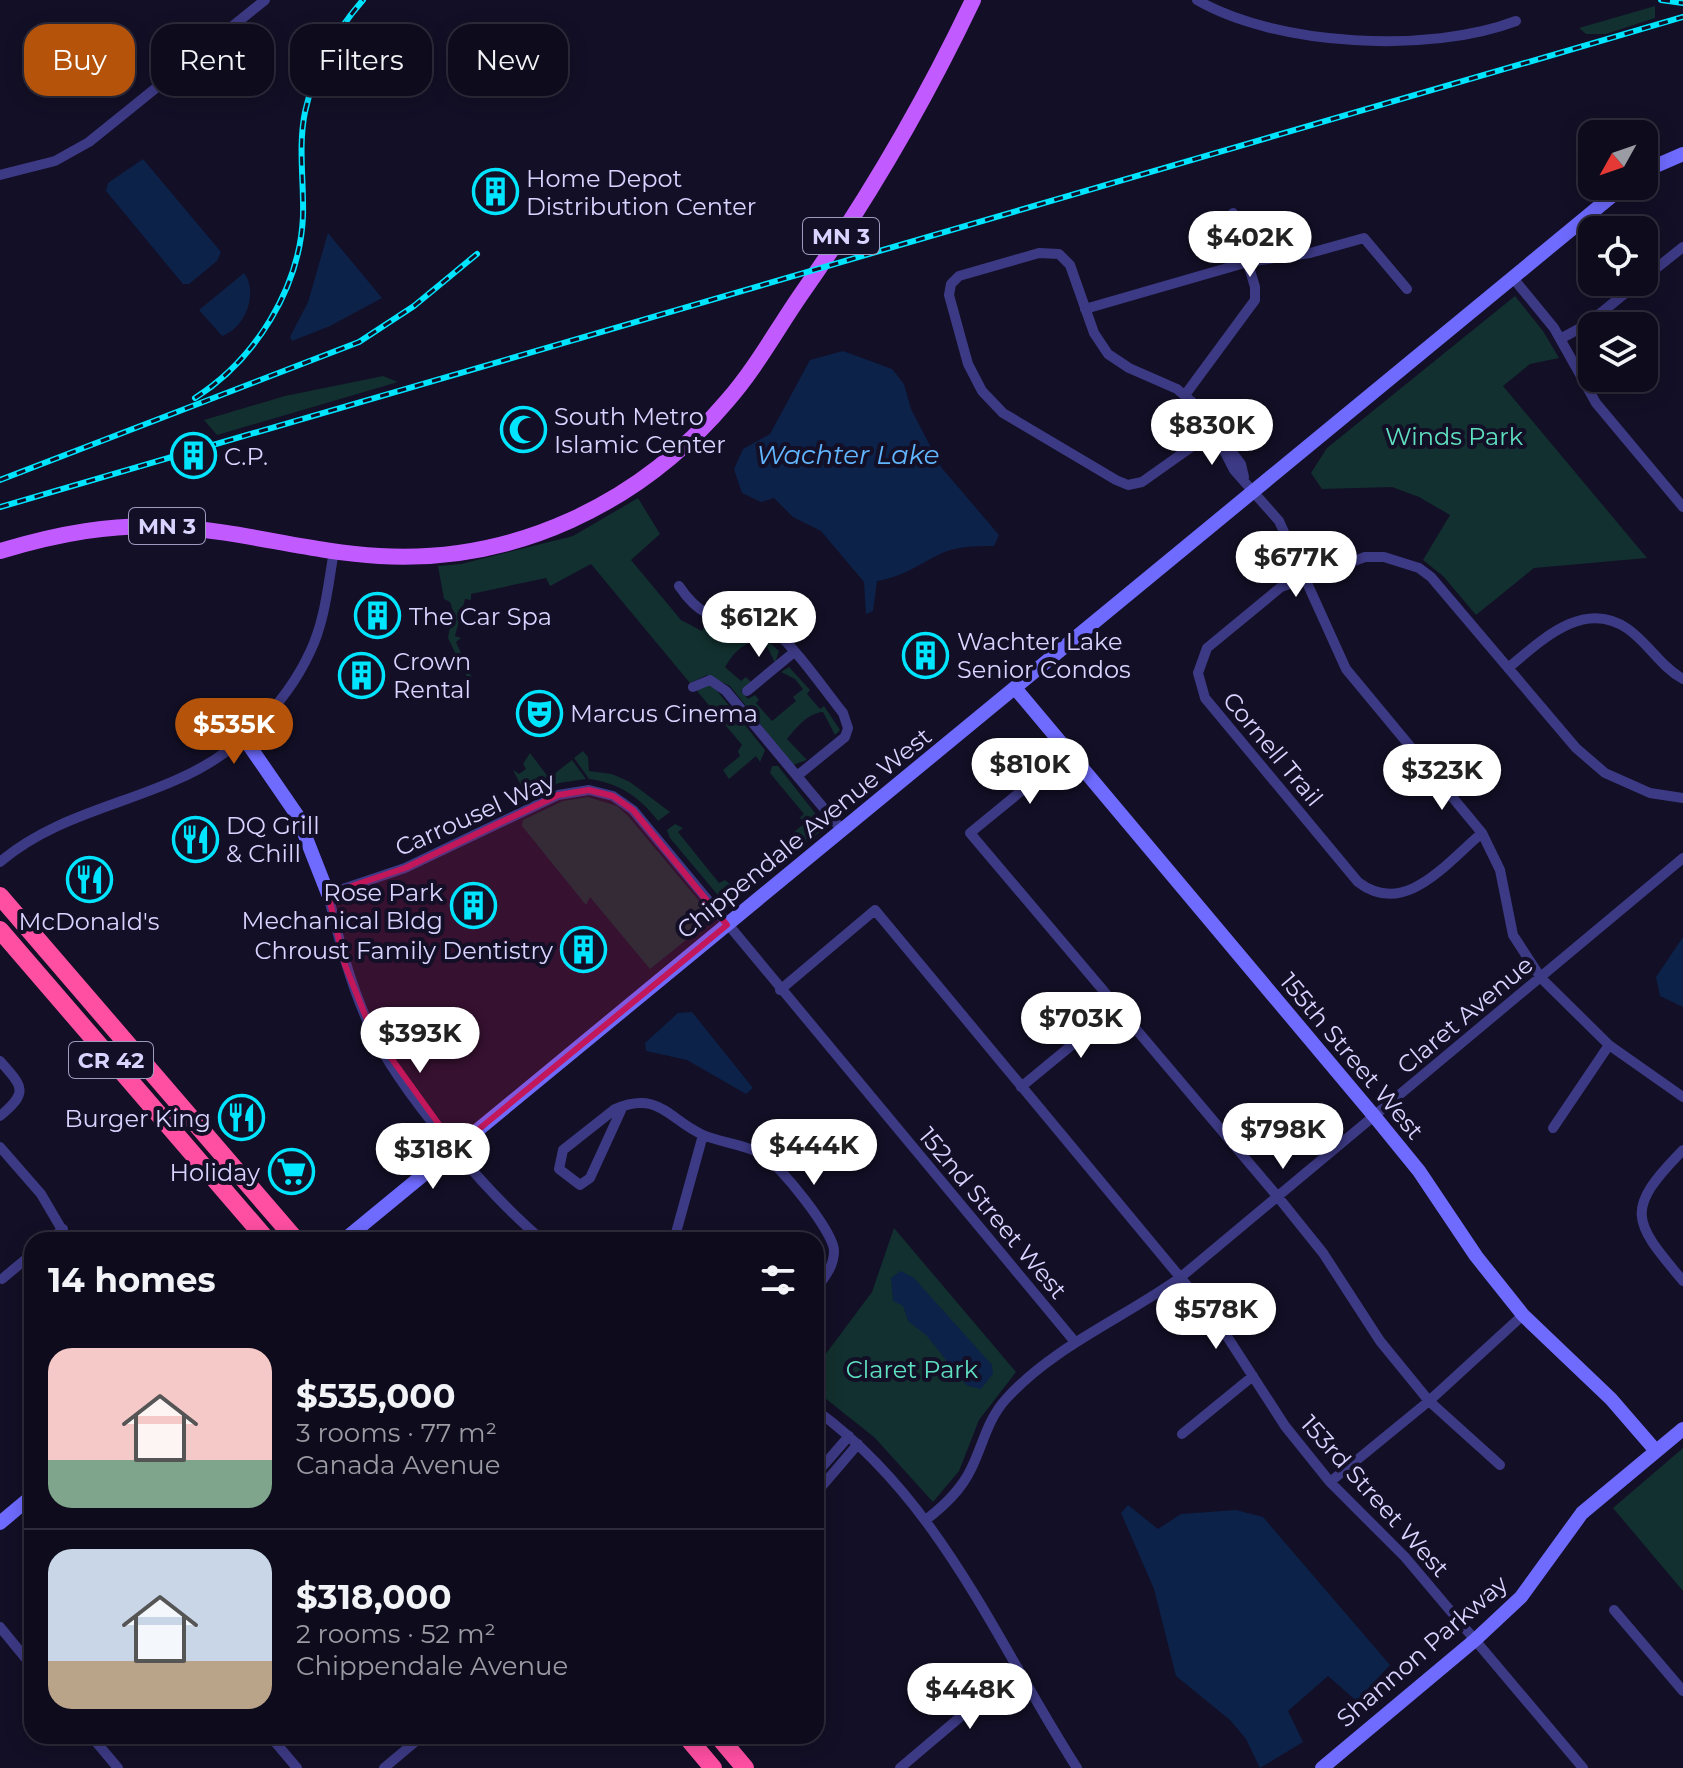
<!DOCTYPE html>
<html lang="en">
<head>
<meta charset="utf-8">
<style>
  :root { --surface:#0e0b1c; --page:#1c1929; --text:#f1f3f6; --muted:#9b9ba3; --line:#2e2b3b; --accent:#b45309 }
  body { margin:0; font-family:Montserrat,sans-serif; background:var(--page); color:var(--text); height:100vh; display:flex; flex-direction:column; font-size:30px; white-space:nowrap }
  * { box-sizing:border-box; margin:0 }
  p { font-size:26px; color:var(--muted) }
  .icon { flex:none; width:44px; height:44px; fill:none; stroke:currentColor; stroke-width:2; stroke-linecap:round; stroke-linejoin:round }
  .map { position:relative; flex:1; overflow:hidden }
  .sheet { position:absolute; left:24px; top:1232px; width:800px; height:512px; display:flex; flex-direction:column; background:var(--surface); border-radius:24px; box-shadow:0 4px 20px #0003,0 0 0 2px var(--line) }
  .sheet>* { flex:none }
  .hud { position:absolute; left:24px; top:24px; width:800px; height:72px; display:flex; gap:16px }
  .needle { width:52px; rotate:230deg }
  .tools { position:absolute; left:1578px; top:120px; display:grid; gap:16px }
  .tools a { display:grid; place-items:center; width:80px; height:80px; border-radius:16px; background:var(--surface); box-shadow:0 4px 20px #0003,0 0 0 2px var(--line); font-size:40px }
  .price { position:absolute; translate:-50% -68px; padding:0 18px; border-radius:28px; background:#fff; color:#222; font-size:26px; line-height:52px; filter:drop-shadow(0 2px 4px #0008) }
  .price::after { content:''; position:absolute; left:50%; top:48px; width:24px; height:18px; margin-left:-12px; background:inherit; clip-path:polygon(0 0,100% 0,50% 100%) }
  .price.current { background:var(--accent); color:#fff }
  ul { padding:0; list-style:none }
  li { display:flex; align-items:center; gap:24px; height:200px; padding:0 24px }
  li+li { border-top:2px solid var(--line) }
  li span { display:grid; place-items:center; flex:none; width:224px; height:160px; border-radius:24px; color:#555 }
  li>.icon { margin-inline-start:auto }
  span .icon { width:96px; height:96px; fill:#fffc; stroke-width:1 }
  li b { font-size:34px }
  h2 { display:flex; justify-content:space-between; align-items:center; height:96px; padding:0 24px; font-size:34px }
  .chip { padding:0 28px; border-radius:24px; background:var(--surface); box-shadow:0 4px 20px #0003,0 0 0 2px var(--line); font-size:28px; line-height:72px }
  .chip.current { background:var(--accent); color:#fff }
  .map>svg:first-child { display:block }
  .green { fill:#12302f }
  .water { fill:#0c2248 }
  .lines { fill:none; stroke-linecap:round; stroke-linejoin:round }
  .street { stroke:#3d3a85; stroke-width:10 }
  .secondary { stroke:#6f6bff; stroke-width:14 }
  .primary { stroke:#c25bff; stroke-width:16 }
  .highway { stroke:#ff4fa3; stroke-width:18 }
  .rail-casing { stroke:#00e5ff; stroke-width:6 }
  .rail { stroke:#130f26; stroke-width:3; stroke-dasharray:9; stroke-linecap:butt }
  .marked { fill:#c2185b; fill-opacity:0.2; stroke:#c2185b; stroke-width:6; stroke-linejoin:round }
  .labels { text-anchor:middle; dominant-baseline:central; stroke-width:8; stroke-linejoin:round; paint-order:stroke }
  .shield { fill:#130f26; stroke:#9e99be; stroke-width:2 }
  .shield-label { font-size:22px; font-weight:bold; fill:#d9d4ff }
  .poi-label { font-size:24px; fill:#d9d4ff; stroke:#130f26; text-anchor:start }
  .park-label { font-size:24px; fill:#5fe0c0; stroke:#130f26 }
  .street-label { font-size:24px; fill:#d9d4ff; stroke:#130f26 }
  .water-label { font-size:26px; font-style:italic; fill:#62b6ff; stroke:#130f26 }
</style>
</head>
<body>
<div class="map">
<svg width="1683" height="1768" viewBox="0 0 1683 1768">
  <rect width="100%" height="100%" fill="#130f26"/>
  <path class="green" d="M 1655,6 L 1655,18 L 1606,34 L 1586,34 L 1579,28 Z
    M 1515,296 L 1543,331 L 1559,358 L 1530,364 L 1503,386 L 1647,558 L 1534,568 L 1476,615 L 1443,576 L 1423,560 L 1450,515 L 1419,497 L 1392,487 L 1322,489 L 1311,473 L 1327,448 Z
    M 383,376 L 398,382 L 217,435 L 204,420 L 285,396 Z
    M 638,498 L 660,534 L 631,560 L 681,620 L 702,631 L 706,624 L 721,627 L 720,634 L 740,635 L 742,629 L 761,635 L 779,651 L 775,663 L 765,642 L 757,637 C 740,649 737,648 725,667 L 741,681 L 746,677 L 751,682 L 741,691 L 748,699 L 755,695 L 759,700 L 756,703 L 772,721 L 796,701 L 793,697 L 803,689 L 795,679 L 781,672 L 789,667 L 810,690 L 807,694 L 820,709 L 824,706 L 840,730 L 835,735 L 823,712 C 808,713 796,728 787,739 L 807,760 L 793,765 L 730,686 L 707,675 L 690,683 L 591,564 L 550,586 L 546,578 L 471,594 L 471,600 L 465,599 L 455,636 L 461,638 L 456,642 L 472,678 L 470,683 L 448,638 L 453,611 L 450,602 L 444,599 L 438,566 L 461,564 L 573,536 Z
    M 705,685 L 714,687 L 765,750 L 760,762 L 756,756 L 729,779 L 723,770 L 740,756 L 738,751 L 742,745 L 697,691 Z
    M 583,751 L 588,757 L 589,771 L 612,774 L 630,782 L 670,812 L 658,821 C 640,797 619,783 589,779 L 574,758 Z
    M 530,753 L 549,778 L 572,760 L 586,779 L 559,783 L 527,797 L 513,770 L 519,774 L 526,769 L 523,764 Z
    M 772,766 L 778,766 L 826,827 L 771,870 L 762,859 L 805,823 L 800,818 L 804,814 L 770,773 Z
    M 588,797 L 617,806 L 628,816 L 711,915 L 712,919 L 650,969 L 590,897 L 586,905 L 522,826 L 523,820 L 563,801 Z
    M 675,824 L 683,828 L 678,832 L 719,883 L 725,880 L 731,885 L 760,861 L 769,872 L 727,906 L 670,838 L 667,830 Z
    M 894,1228 L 1016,1372 L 979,1420 L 959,1471 L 933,1502 L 874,1437 L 816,1391 L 816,1367 L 872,1292 Z
    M 1683,1448 L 1683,1591 L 1613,1508 Z"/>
  <path class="water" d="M 143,159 L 221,252 L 217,261 L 189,284 L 183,284 L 106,191 L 108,183 Z
    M 328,233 L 382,298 L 330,326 L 292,341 L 290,337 L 308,302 Z
    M 244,273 C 259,293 245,328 222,336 L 199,310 Z
    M 843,351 L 892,369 L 904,384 L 911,409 L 941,467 L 999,535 L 994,546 C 975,546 953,546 936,556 C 915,567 901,577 877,581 L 873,611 L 866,614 L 864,582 L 821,531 L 793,517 L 774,498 L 761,502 L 742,493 L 734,469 L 743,449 L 770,434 L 810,360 Z
    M 1683,937 L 1683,1007 L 1660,996 L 1656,977 Z
    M 692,1012 L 753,1088 L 746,1094 L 687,1060 L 646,1051 L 645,1043 L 678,1013 Z
    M 901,1271 L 914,1278 L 992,1365 L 993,1374 L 981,1389 L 968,1386 L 961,1379 L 926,1335 L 908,1321 L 903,1306 L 893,1301 L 891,1278 Z
    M 1128,1505 L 1158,1529 L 1181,1514 L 1236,1510 L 1263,1517 L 1390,1665 L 1362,1695 L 1360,1704 L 1328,1676 L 1288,1711 L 1303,1742 L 1260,1768 L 1246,1739 L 1230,1720 L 1176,1676 L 1154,1589 L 1121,1513 Z"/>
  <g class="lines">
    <path class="street" d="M 1197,0 C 1276,46 1430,54 1516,21
      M 0,175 L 55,161 L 89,142 L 265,0
      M 1513,278 L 1554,328 L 1596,403 L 1683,507
      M 1644,278 L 1683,247
      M 1085,309 L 1248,262 L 1310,253 L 1364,238 L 1407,289
      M 1560,339 L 1586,325 L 1639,282
      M 1185,395 L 1255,300 L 1255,287 L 1233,213
      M 1214,431 L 1142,482 L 1128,485 L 1116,480 L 1003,413 L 982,391 L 968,364 L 949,295 L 951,284 L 959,276 L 1039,253 L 1059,254 L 1070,265 L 1094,333 L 1108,354 L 1129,368 L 1177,389 L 1205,413 L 1234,470 L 1279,521 L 1346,669 L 1482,833 L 1500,870 L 1513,935 L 1541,978 L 1609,1045 L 1683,1097
      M 1221,438 L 1241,464 L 1244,477
      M 679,586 C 713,636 731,605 770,628 C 791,641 826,692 843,713 L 848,728 L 845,737 L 797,776
      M 1508,668 C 1541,641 1583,598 1628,629 C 1649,644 1660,666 1683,679
      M 693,687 L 710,680 L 726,691 L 842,830
      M 747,691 L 793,653
      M 1069,752 L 970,833 L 1278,1197 L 1323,1253 L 1380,1341 L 1429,1401 L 1500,1465
      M 1482,833 C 1446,863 1405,918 1358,882 L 1205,698 L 1198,673 L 1207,648 L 1281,587 L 1365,557 L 1384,557 L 1419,568 L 1431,577 L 1576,748 L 1605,773 L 1650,793 L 1683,798
      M 0,862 C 52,818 115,807 176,780 C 233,756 284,708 310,652 C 325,621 328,585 334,551
      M 780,990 L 875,910 L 1219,1324 L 1285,1426 L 1330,1482 L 1405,1557 L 1583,1768
      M 0,1061 C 23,1087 29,1092 0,1116
      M 1021,1087 L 1118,1007
      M 623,1106 L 590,1178 L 580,1185 L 559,1169 L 563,1150 L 615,1109 C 659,1090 669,1120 703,1135 C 722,1143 744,1144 762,1154 C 779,1164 834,1232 834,1251 C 834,1266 825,1277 816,1289
      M 1553,1128 L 1609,1045
      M 0,1147 L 41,1194 L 68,1240
      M 1683,1150 C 1623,1211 1633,1221 1683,1281
      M 50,1240 L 63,1229
      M 542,1240 C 489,1195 398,1090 370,1027 C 350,984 339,940 328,894 L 405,868 L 558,795 L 589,790 L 613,796 L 633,810 L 1075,1342
      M 674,1240 L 703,1135
      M 2,1279 L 32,1254
      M 816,1410 C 941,1501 996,1642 1077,1768
      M 1182,1434 L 1253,1376
      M 816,1474 L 849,1436
      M 1330,1482 L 1429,1401 L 1523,1315
      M 816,1493 L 858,1444
      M 927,1519 C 945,1505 961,1490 971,1469 C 983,1445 987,1420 1006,1399 C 1054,1346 1124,1318 1181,1277 L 1683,858
      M 1614,1610 L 1683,1691
      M 0,1627 L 32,1666
      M 91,1736 L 118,1768
      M 270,1736 L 297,1768
      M 384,1768 L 422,1736
      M 900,1768 L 1018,1668"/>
    <path class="secondary" d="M 1644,171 L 1683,154
      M 1015,688 L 1375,1117 L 1419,1171 L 1476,1256 L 1523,1315 L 1611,1399 L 1656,1451
      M 244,738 L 297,815 L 328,894
      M 344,1240 L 1624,186
      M 0,1523 L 32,1496
      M 1322,1768 L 1475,1640 L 1521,1597 L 1582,1513 L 1683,1429"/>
    <path class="primary" d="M 0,551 C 57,534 113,523 173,527 C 242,531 310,552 379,556 C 514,564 640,504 727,401 C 756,368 777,329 802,293 C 868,199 924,103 973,0"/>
    <path class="highway" d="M 0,896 L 296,1240
      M 0,930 L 267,1240
      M 686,1736 L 713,1768
      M 718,1736 L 745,1768"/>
    <defs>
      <path id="rail" d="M 1661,0 L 1683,3
        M 195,398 C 255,360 300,288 303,216 C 304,182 298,146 305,112 C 314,71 335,32 363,0
        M 0,480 L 359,342 L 414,306 L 477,254
        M 0,507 L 1683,17"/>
    </defs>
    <use href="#rail" class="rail-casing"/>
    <use href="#rail" class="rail"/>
  </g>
  <path class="marked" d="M 589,790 L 613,796 L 633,810 L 727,925 L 456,1148 L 371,1030 L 345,965 L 328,894 L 405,868 L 558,795 Z"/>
  <defs>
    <symbol id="building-ring" viewBox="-11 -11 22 22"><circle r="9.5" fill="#130f26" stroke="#00e5ff" stroke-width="1.5"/><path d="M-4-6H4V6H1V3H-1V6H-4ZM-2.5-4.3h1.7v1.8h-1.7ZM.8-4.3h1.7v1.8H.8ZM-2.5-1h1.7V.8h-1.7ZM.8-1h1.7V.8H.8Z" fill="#00e5ff"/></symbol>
    <symbol id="mosque-ring" viewBox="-11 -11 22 22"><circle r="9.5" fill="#130f26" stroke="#00e5ff" stroke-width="1.5"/><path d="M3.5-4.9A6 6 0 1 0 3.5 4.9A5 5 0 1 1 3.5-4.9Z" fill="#00e5ff"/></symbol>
    <symbol id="theatre-ring" viewBox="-11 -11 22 22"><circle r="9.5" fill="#130f26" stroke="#00e5ff" stroke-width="1.5"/><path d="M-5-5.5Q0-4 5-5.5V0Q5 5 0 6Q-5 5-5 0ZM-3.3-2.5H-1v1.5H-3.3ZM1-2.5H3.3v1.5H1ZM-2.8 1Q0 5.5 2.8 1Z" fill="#00e5ff"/></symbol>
    <symbol id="restaurant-ring" viewBox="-11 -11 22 22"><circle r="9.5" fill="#130f26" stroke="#00e5ff" stroke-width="1.5"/><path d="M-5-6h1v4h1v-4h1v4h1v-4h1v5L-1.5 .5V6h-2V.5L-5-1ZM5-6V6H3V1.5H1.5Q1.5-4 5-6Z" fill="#00e5ff"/></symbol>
    <symbol id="supermarket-ring" viewBox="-11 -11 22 22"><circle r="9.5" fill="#130f26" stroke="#00e5ff" stroke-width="1.5"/><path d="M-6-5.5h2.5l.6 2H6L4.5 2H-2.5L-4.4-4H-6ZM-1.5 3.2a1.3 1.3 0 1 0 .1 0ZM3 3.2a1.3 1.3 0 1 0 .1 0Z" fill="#00e5ff"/></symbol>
  </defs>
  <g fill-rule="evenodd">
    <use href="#building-ring" x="470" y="166" width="51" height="51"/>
    <use href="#mosque-ring" x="498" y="404" width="51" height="51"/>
    <use href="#building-ring" x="168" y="430" width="51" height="51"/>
    <use href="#building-ring" x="352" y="590" width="51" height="51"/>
    <use href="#building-ring" x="900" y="630" width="51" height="51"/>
    <use href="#building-ring" x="336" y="650" width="51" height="51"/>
    <use href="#theatre-ring" x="514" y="688" width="51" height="51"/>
    <use href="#restaurant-ring" x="170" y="814" width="51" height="51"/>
    <use href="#restaurant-ring" x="64" y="854" width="51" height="51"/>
    <use href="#building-ring" x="448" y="880" width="51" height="51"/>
    <use href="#building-ring" x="558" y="924" width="51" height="51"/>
    <use href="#restaurant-ring" x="216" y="1092" width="51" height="51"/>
    <use href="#supermarket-ring" x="266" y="1146" width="51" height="51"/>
  </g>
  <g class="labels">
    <g class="shield">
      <rect x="803" y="218" width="76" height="36" rx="6"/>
      <rect x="129" y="508" width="76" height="36" rx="6"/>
      <rect x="69" y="1042" width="84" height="36" rx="6"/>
    </g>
    <g class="shield-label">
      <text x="841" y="236">MN 3</text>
      <text x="167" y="526">MN 3</text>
      <text x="111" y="1060">CR 42</text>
    </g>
    <g class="poi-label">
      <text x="526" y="178">Home Depot<tspan x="526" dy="28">Distribution Center</tspan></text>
      <text x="554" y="416">South Metro<tspan x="554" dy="28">Islamic Center</tspan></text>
      <text x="224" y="456">C.P.</text>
      <text x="409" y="616">The Car Spa</text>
      <text x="957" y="641">Wachter Lake<tspan x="957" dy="28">Senior Condos</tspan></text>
      <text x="393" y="661">Crown<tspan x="393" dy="28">Rental</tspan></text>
      <text x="570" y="713">Marcus Cinema</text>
      <text x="226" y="825">DQ Grill<tspan x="226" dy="28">&amp; Chill</tspan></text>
      <text x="443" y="892" text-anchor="end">Rose Park<tspan x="443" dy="28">Mechanical Bldg</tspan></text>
      <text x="89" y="921" text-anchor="middle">McDonald's</text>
      <text x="553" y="950" text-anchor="end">Chroust Family Dentistry</text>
      <text x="211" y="1118" text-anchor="end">Burger King</text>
      <text x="260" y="1172" text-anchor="end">Holiday</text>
    </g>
    <g class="park-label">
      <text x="1454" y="436">Winds Park</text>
      <text x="912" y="1369">Claret Park</text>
    </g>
    <g class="street-label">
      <text transform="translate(1273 749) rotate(50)">Cornell Trail</text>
      <text transform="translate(475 814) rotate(-24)">Carrousel Way</text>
      <text transform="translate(804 833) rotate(-39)">Chippendale Avenue West</text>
      <text transform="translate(1465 1015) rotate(-40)">Claret Avenue</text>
      <text transform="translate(1352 1056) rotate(50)">155th Street West</text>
      <text transform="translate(993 1213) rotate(50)">152nd Street West</text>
      <text transform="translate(1375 1496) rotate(48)">153rd Street West</text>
      <text transform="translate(1422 1651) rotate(-41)">Shannon Parkway</text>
    </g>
    <g class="water-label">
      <text x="848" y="455">Wachter Lake</text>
    </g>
  </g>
</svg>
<div class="tools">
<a><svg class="needle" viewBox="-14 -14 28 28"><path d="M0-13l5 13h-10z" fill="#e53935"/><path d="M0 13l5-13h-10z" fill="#9b9ba3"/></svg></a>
<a><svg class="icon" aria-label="locate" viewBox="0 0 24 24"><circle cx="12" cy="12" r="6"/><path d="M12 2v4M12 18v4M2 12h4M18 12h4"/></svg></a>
<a><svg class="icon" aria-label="layers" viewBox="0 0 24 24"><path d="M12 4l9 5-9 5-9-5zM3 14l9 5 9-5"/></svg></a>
</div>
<b class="price" style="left:1250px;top:279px">$402K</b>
<b class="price" style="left:1212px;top:467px">$830K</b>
<b class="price" style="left:1296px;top:599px">$677K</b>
<b class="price" style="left:759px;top:659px">$612K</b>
<b class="price current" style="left:234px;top:766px">$535K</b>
<b class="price" style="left:1030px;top:806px">$810K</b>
<b class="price" style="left:1442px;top:812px">$323K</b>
<b class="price" style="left:1081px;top:1060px">$703K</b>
<b class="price" style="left:420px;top:1075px">$393K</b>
<b class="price" style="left:1283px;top:1171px">$798K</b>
<b class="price" style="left:814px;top:1187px">$444K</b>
<b class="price" style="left:433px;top:1191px">$318K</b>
<b class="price" style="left:1216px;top:1351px">$578K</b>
<b class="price" style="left:970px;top:1731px">$448K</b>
<div class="hud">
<a class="chip current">Buy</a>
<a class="chip">Rent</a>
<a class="chip">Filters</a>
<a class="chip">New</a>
</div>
<section class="sheet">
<h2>14 homes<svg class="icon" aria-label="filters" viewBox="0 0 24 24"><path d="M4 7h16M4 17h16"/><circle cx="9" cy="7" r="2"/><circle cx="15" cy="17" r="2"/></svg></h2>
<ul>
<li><span style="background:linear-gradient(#f6c9c9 70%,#7fa58c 0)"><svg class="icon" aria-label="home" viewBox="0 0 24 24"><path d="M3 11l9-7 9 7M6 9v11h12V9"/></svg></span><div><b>$535,000</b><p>3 rooms · 77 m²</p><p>Canada Avenue</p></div></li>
<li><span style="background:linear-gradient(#c9d6e8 70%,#b9a48a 0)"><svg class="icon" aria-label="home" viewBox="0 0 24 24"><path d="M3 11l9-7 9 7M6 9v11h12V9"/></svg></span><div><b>$318,000</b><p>2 rooms · 52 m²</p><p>Chippendale Avenue</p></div></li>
</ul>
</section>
</div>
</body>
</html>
